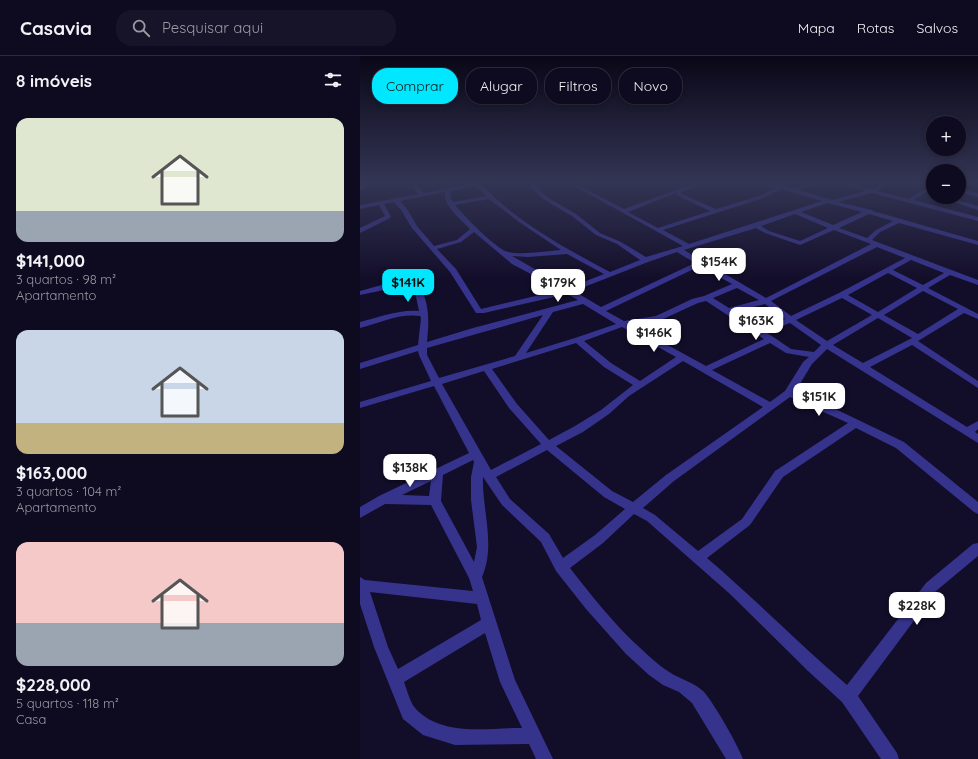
<!DOCTYPE html>
<html lang="pt">
<head>
<meta charset="utf-8">
<style>
  :root { --surface:#0e0a1f; --page:#171328; --text:#f1f3f6; --muted:#9b9aa4; --line:#2e2b3d; --accent:#01e7ff }
  body { margin:0; font-family:Quicksand,sans-serif; background:var(--page); color:var(--text); height:100vh; display:flex; flex-direction:column; font-size:15px; white-space:nowrap }
  * { box-sizing:border-box; margin:0 }
  p { font-size:13px; color:var(--muted) }
  .icon { flex:none; width:22px; height:22px; fill:none; stroke:currentColor; stroke-width:2; stroke-linecap:round; stroke-linejoin:round }
  .map { position:relative; flex:1; overflow:hidden }
  .panel { display:flex; flex-direction:column; background:var(--surface); width:360px }
  .panel>* { flex:none }
  .hud { position:absolute; left:12px; top:12px; width:380px; height:36px; display:flex; gap:8px }
  .fabs { position:absolute; left:566px; top:60px; display:grid; gap:8px }
  .fabs a { display:grid; place-items:center; width:40px; height:40px; border-radius:50%; background:var(--surface); box-shadow:0 2px 6px #0003,0 0 0 1px var(--line); font-size:20px }
  .price { position:absolute; translate:-50% -34px; padding:0 9px; border-radius:8px; background:#fff; color:#222; font-size:13px; line-height:26px; filter:drop-shadow(0 1px 2px #0008) }
  .price::after { content:''; position:absolute; left:50%; top:24px; width:12px; height:9px; margin-left:-6px; background:inherit; clip-path:polygon(0 0,100% 0,50% 100%) }
  .price.active { background:var(--accent); color:#111 }
  ul { padding:0; list-style:none }
  li { display:grid; align-content:center; gap:8px; height:212px; padding:0 16px }
  li span { display:grid; place-items:center; height:124px; border-radius:12px; color:#555 }
  li>.icon { margin-inline-start:auto }
  span .icon { width:72px; height:72px; fill:#fffc; stroke-width:1 }
  li b { font-size:17px }
  h2 { display:flex; justify-content:space-between; align-items:center; height:48px; padding:0 16px; font-size:17px }
  .tag { padding:0 14px; border-radius:16px; background:var(--surface); box-shadow:0 2px 6px #0003,0 0 0 1px var(--line); font-size:14px; line-height:36px }
  .tag.active { background:var(--accent); color:#111 }
  header { display:flex; align-items:center; gap:24px; box-sizing:border-box; height:56px; padding:0 20px; background:var(--surface); border-bottom:1px solid var(--line) }
  header strong { font-size:19px }
  nav { display:flex; gap:22px; margin-inline-start:auto; font-size:14px }
  .search { width:280px; height:36px; background:var(--page); display:flex; align-items:center; gap:10px; box-sizing:border-box; padding:0 14px; border-radius:16px; color:var(--muted); font-size:15px }
  main { display:flex; flex:1; min-height:0 }
  .map>svg:first-child { display:block }
  .lines { fill:none; stroke-linecap:round; stroke-linejoin:round }
  .street { fill:#36338d; fill-rule:evenodd }
</style>
</head>
<body>
<header>
<strong>Casavia</strong>
<div class="search"><svg class="icon" aria-label="search" viewBox="0 0 24 24"><circle cx="10" cy="10" r="6"/><path d="M15 15l6 6"/></svg>Pesquisar aqui</div>
<nav><a>Mapa</a><a>Rotas</a><a>Salvos</a></nav>
</header>
<main>
<section class="panel">
<h2>8 imóveis<svg class="icon" aria-label="filters" viewBox="0 0 24 24"><path d="M4 7h16M4 17h16"/><circle cx="9" cy="7" r="2"/><circle cx="15" cy="17" r="2"/></svg></h2>
<ul>
<li><span style="background:linear-gradient(#dfe7d0 75%,#9aa5b1 0)"><svg class="icon" aria-label="home" viewBox="0 0 24 24"><path d="M3 11l9-7 9 7M6 9v11h12V9"/></svg></span><div><b>$141,000</b><p>3 quartos · 98 m²</p><p>Apartamento</p></div></li>
<li><span style="background:linear-gradient(#c9d6e8 75%,#c2b280 0)"><svg class="icon" aria-label="home" viewBox="0 0 24 24"><path d="M3 11l9-7 9 7M6 9v11h12V9"/></svg></span><div><b>$163,000</b><p>3 quartos · 104 m²</p><p>Apartamento</p></div></li>
<li><span style="background:linear-gradient(#f6c9c9 65%,#9aa5b1 0)"><svg class="icon" aria-label="home" viewBox="0 0 24 24"><path d="M3 11l9-7 9 7M6 9v11h12V9"/></svg></span><div><b>$228,000</b><p>5 quartos · 118 m²</p><p>Casa</p></div></li>
</ul>
</section>
<div class="map">
<svg width="618" height="703" viewBox="0 0 618 703">
  <rect width="100%" height="100%" fill="#120d29"/>
  <g class="lines">
    <path class="street" d="M 3,127 L 7,127 L 8,128 L 0,135 L 0,130 Z
      M 52,127 L 56,127 L 58,130 L 64,137 L 115,127 L 123,127 L 122,129 C 157,166 205,192 250,216 L 280,204 L 257,188 L 236,179 L 212,160 L 183,143 L 170,130 L 173,127 L 177,127 L 176,130 L 187,141 L 216,158 L 240,177 L 261,186 L 286,201 L 323,190 L 209,127 L 214,127 L 264,153 L 335,127 L 341,127 L 341,128 L 321,136 L 322,138 L 356,153 L 402,139 L 416,132 L 404,128 L 404,127 L 419,127 L 432,133 L 452,127 L 458,127 L 458,128 L 438,134 L 473,144 L 505,135 L 480,128 L 480,127 L 487,127 L 511,133 L 524,127 L 529,127 L 517,135 L 549,143 L 573,127 L 573,132 L 554,144 L 618,161 L 618,165 L 512,137 L 478,146 L 512,154 L 513,155 L 618,185 L 618,189 L 539,167 L 520,176 L 512,184 L 618,224 L 618,229 L 590,219 L 568,232 L 618,258 L 618,263 L 604,257 L 558,285 L 618,325 L 618,332 L 552,289 L 510,311 L 607,371 L 618,365 L 618,373 L 615,376 L 618,378 L 618,387 L 467,293 L 452,308 L 435,336 L 465,348 L 544,386 L 618,446 L 618,458 L 614,456 L 536,392 L 496,372 L 423,421 L 390,469 L 347,502 C 395,543 439,588 487,629 L 566,527 L 613,488 L 618,487 L 618,500 L 576,535 L 498,640 L 537,697 L 539,703 L 521,703 L 482,646 L 448,615 L 370,538 L 287,465 L 274,458 L 243,487 L 210,512 C 231,539 253,567 278,590 C 289,600 300,611 314,619 C 324,624 334,627 343,635 C 353,645 378,689 383,703 L 366,703 L 332,647 L 319,636 L 303,629 L 289,619 L 266,598 L 226,553 L 196,515 L 181,486 L 142,449 L 123,421 C 122,455 136,489 122,521 L 155,624 L 193,703 L 176,703 L 169,688 L 95,689 L 63,679 L 43,663 L 14,591 L 0,548 L 0,521 L 5,524 L 113,535 L 109,522 L 71,449 L 25,448 L 0,462 L 0,451 L 19,440 L 109,397 L 74,330 L 0,352 L 0,346 L 71,325 L 59,299 L 58,295 L 0,313 L 0,307 L 58,289 L 61,262 L 60,260 C 40,257 19,267 0,272 L 0,266 C 19,261 40,253 59,255 L 55,236 L 50,231 L 29,233 L 0,239 L 0,235 C 17,231 42,220 59,229 C 70,247 69,267 67,286 L 113,272 L 218,244 L 207,238 L 124,257 L 116,257 L 90,216 L 52,172 L 41,154 L 34,146 L 24,148 L 31,161 L 30,162 L 0,177 L 0,172 L 25,160 L 19,149 L 0,153 L 0,149 L 58,138 L 52,131 ZM 116,130 L 126,140 L 93,146 L 90,141 L 91,135 ZM 421,133 L 462,145 L 329,188 L 303,174 L 406,141 ZM 85,136 C 83,150 101,163 110,173 L 97,184 L 74,190 L 57,170 L 47,153 L 40,145 ZM 316,137 L 318,140 L 350,155 L 298,172 L 268,156 ZM 129,143 L 159,166 L 201,194 C 188,195 157,200 145,195 C 134,190 103,159 95,149 ZM 468,147 L 502,156 L 473,169 L 441,156 ZM 435,158 L 468,172 L 440,185 L 409,175 L 401,170 ZM 509,158 L 533,165 L 516,174 L 507,182 L 479,172 ZM 396,172 L 405,177 L 440,189 L 474,174 L 511,188 L 406,242 L 324,194 ZM 114,176 L 152,208 L 201,234 L 121,253 L 96,213 L 77,193 L 101,186 ZM 517,191 L 545,202 L 479,237 L 431,260 L 411,245 ZM 317,196 L 335,207 L 241,251 L 214,235 L 288,206 ZM 207,198 L 244,218 L 208,232 L 152,200 L 168,201 ZM 551,204 L 584,217 L 563,229 L 533,214 ZM 340,210 L 372,228 L 344,240 L 332,243 L 296,260 L 264,265 L 246,255 ZM 528,217 L 557,232 L 518,256 L 488,239 ZM 377,232 L 399,244 L 369,252 L 353,242 ZM 563,235 L 598,253 L 558,278 L 524,259 ZM 482,242 L 512,259 L 467,285 L 436,264 ZM 346,245 L 404,283 L 346,310 L 271,269 L 301,264 L 338,247 ZM 223,248 L 256,268 L 215,282 L 166,297 L 193,256 ZM 405,248 L 425,263 L 400,272 L 374,256 ZM 183,259 L 155,300 L 79,322 L 67,299 L 67,292 ZM 518,262 L 552,282 L 503,307 L 473,289 ZM 430,267 L 461,289 L 454,296 L 431,293 L 406,276 ZM 262,271 L 316,301 L 280,325 L 251,307 L 224,285 ZM 216,287 L 244,311 L 273,329 L 241,354 L 215,370 L 189,384 L 157,348 L 132,313 ZM 410,287 L 426,297 L 449,301 L 443,306 L 425,335 L 410,346 L 352,314 ZM 323,305 L 403,351 L 306,419 L 273,446 L 252,435 L 196,390 L 223,376 L 249,358 L 269,340 ZM 124,315 L 149,352 L 181,388 L 131,414 L 82,328 ZM 430,341 L 488,367 L 415,415 L 382,463 L 338,495 L 295,459 L 283,452 L 314,425 ZM 187,394 L 244,441 L 265,453 L 235,479 L 203,502 L 189,478 L 150,443 L 136,421 ZM 113,404 L 114,406 L 111,421 L 111,444 L 117,491 L 114,506 L 81,445 L 83,419 ZM 71,425 L 69,440 L 42,439 ZM 10,536 L 117,548 L 121,564 L 38,613 L 28,591 ZM 125,577 L 140,626 L 162,672 C 127,672 81,681 55,652 C 50,646 47,634 44,626 Z
      M 599,132 L 618,137 L 618,141 L 599,136 Z
      M 578,141 L 587,141 L 618,150 L 618,154 Z"/>
  </g>
  <linearGradient id="sky" x2="0" y2="1"><stop stop-color="#0a0717"/><stop offset="0.56" stop-color="#333554"/><stop offset="1" stop-color="#333554" stop-opacity="0"/></linearGradient>
  <rect width="618" height="225" fill="url(#sky)"/>
</svg>
<div class="fabs">
<a>+</a>
<a>−</a>
</div>
<b class="price" style="left:359px;top:226px">$154K</b>
<b class="price active" style="left:48px;top:247px">$141K</b>
<b class="price" style="left:198px;top:247px">$179K</b>
<b class="price" style="left:396px;top:285px">$163K</b>
<b class="price" style="left:294px;top:297px">$146K</b>
<b class="price" style="left:459px;top:361px">$151K</b>
<b class="price" style="left:50px;top:432px">$138K</b>
<b class="price" style="left:557px;top:570px">$228K</b>
<div class="hud">
<a class="tag active">Comprar</a>
<a class="tag">Alugar</a>
<a class="tag">Filtros</a>
<a class="tag">Novo</a>
</div>
</div>
</main>
</body>
</html>
